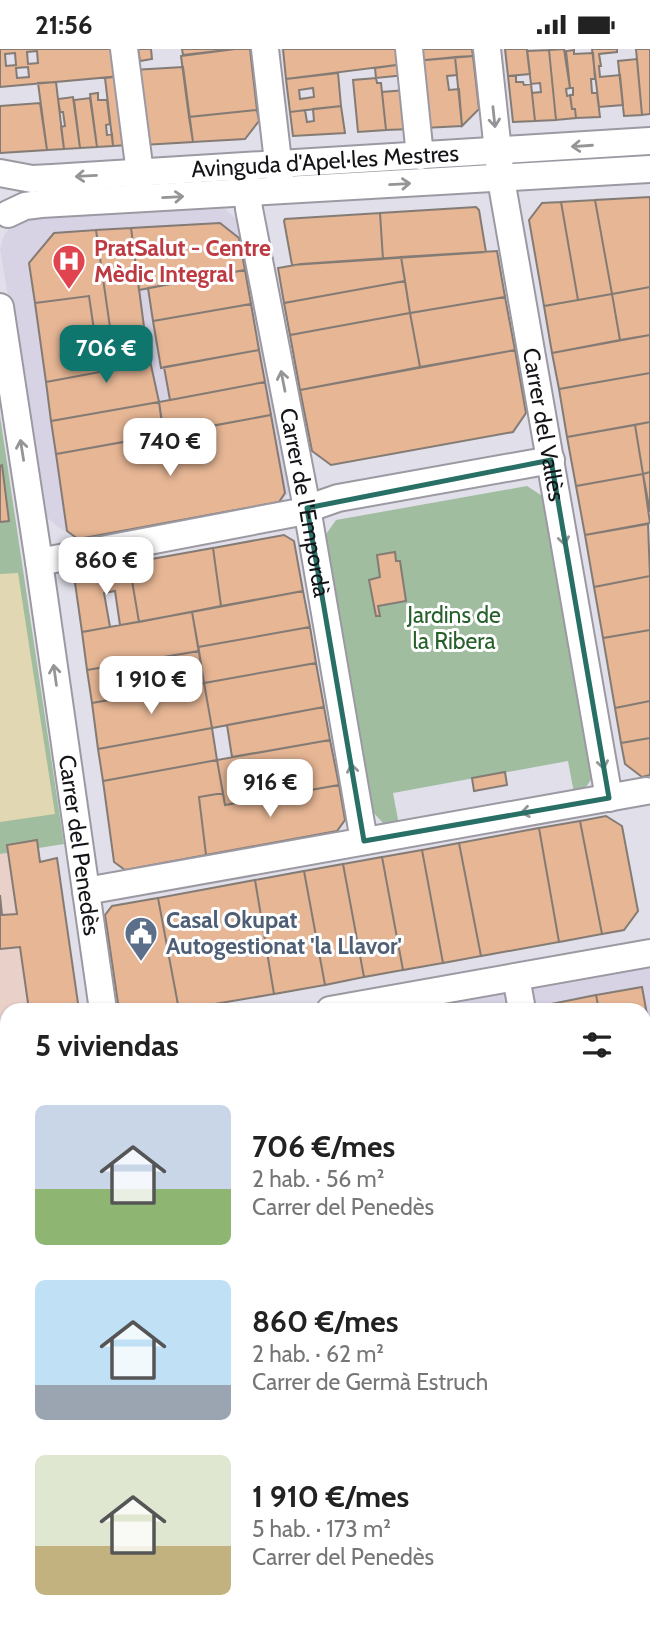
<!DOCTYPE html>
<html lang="es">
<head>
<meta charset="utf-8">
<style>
  :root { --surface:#fff; --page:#f6f6f6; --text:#222; --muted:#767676; --accent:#0f766e }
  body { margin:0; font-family:Cabin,sans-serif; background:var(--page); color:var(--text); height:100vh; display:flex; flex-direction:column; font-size:26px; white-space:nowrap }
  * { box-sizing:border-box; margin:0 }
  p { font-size:23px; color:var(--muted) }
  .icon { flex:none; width:38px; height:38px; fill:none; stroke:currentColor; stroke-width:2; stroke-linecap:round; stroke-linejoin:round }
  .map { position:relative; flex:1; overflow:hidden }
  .drawer { position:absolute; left:0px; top:954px; width:651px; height:625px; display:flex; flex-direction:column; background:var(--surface); border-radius:21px 21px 0 0; box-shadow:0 2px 5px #0004 }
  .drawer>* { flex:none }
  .price { position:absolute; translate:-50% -60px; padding:0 16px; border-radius:14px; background:#fff; color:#222; font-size:23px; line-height:46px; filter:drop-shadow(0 2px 4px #0008) }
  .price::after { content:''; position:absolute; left:50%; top:42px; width:21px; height:16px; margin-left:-10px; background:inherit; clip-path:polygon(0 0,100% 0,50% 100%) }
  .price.active { background:var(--accent); color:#fff }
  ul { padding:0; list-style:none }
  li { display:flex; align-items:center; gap:21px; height:175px; padding:0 35px }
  li span { display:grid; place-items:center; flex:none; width:196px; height:140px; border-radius:10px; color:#555 }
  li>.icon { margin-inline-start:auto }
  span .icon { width:84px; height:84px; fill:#fffc; stroke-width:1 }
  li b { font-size:30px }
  h2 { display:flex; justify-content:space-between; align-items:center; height:84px; padding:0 35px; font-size:30px }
  .status { display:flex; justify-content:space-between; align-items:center; height:49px; padding:0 35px; background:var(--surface); direction:ltr }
  .status svg { height:19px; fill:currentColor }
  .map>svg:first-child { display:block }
  .built { fill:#d8d3e4 }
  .education { fill:#e9d0c9 }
  .green { fill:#a0bda0 }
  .sand { fill:#e1d7b2 }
  .building { fill:#e6b695; stroke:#847b75; stroke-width:2; fill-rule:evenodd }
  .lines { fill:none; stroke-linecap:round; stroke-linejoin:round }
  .minor-casing { stroke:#9c99a3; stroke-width:30 }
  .minor { stroke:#fff; stroke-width:26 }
  .oneway { stroke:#959597 }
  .marked { fill:none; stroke:#286f65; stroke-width:5; stroke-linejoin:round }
  .labels { text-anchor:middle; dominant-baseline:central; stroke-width:6; stroke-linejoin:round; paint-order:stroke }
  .street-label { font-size:23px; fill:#141317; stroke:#fff }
  .health-label { font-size:23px; font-weight:bold; fill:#be3a42; stroke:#fff; text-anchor:start }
  .park-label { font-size:23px; fill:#28602c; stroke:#fff }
  .service-label { font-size:23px; font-weight:bold; fill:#4e5e75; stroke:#fff; text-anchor:start }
</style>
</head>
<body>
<div class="status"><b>21:56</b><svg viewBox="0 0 49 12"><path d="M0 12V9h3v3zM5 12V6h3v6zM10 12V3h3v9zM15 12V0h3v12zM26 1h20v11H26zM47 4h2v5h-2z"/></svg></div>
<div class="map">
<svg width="650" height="1577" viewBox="0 0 650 1577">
  <rect width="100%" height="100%" fill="#e1dfe9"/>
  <path class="built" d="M 225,160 L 242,175 L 294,436 L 282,453 L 79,491 L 58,478 L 45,467 L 0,200 L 4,186 L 18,169 L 30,165 Z
    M 650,913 L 650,1071 L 644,1072 L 644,961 L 396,961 Z
    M 650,1121 L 650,1329 L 644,1331 L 644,1122 Z"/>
  <path class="education" d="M 38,799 L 40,813 L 57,809 L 79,961 L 7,961 L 7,1187 L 0,1188 L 0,805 Z"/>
  <path class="green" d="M 0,367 L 64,795 L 0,805 L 0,473 L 9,471 L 2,417 L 0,417 Z
    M 527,437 L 547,450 L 592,729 L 586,738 L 574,744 L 568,712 L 393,744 L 399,776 L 384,775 L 372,762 L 322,491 L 336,471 Z
    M 7,1187 L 7,1405 L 0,1407 L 0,1188 Z
    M 650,1464 L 650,1577 L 632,1577 L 631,1572 L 644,1572 L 644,1465 Z
    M 80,1572 L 614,1572 L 589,1577 L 53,1577 Z"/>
  <path class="sand" d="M 18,524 L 55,765 L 0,773 L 0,525 Z"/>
  <path class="building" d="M 0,0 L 117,0 L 121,27 L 0,38 ZM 37,2 L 38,14 L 28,15 L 27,3 ZM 15,4 L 16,16 L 6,17 L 5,5 ZM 28,18 L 29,28 L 17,29 L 16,19 Z
    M 138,0 L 151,0 L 152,10 L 140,12 Z
    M 182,0 L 235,0 L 183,6 Z
    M 235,0 L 250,0 L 257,61 L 189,68 L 181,7 Z
    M 283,0 L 402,0 L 404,15 L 286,30 Z
    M 415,0 L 472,0 L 473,7 L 416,12 Z
    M 505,0 L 527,0 L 530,25 L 508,27 Z
    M 564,0 L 570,39 L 566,40 L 567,47 L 570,46 L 572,60 L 575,60 L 576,69 L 556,71 L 549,1 Z
    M 592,0 L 617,0 L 617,3 L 599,5 L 601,17 L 599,17 L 600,28 L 620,26 L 623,56 L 599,58 Z
    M 636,0 L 650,0 L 650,65 L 642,66 Z
    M 549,1 L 556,71 L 535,72 L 532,44 L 541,43 L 540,34 L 531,35 L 527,2 Z
    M 574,1 L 574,5 L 593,4 L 595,30 L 591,30 L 592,44 L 597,44 L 600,68 L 576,69 L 575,60 L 572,60 L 570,46 L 573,46 L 573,39 L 570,39 L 566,2 Z
    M 473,7 L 479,60 L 462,77 L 455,8 Z
    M 455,8 L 457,26 L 447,27 L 449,41 L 459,40 L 462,77 L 424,79 L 416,12 Z
    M 637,10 L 642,66 L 624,67 L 618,12 Z
    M 404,15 L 405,26 L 376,29 L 375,19 Z
    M 183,18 L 193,93 L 143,96 L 133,21 Z
    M 338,24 L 341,57 L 290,63 L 286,30 ZM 313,39 L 314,48 L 300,50 L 299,41 Z
    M 121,27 L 130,96 L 113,97 L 105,29 Z
    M 508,27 L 516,27 L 516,33 L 523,33 L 524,36 L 531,35 L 535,72 L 513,73 Z
    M 376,29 L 377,34 L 381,34 L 386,81 L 358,83 L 353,31 Z
    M 56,33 L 64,100 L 47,101 L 38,34 Z
    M 406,41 L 411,80 L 386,81 L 382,43 Z
    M 98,44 L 98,51 L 107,51 L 110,75 L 106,76 L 107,86 L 112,85 L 113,97 L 97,98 L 90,45 Z
    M 73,48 L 80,99 L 64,100 L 61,78 L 65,77 L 63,63 L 60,63 L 58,50 Z
    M 90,49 L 97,98 L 80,99 L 74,51 Z
    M 40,54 L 47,101 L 0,104 L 0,57 Z
    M 341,57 L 345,84 L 293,87 L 290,63 L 305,61 L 307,73 L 314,72 L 313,60 Z
    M 257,61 L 259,72 L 245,90 L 193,93 L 189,68 Z
    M 650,148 L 650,238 L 612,245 L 595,151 Z
    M 595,151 L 612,245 L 578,251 L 561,153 Z
    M 561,153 L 578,251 L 544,257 L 529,171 L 542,154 Z
    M 476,158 L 479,161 L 486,203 L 383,210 L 380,164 Z
    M 380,164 L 383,210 L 292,216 L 284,172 L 285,170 Z
    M 220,174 L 239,189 L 245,221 L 139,241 L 131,179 Z
    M 131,179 L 146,293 L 113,299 L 96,181 Z
    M 96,181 L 113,299 L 97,301 L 89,247 L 35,254 L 29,214 L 54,184 Z
    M 497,202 L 505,248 L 410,264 L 401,208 Z
    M 401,208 L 405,232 L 284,254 L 278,219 L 301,215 Z
    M 245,221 L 251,255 L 153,272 L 148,239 Z
    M 405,232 L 410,264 L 290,286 L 284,254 Z
    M 650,238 L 650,286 L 620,291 L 612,245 Z
    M 612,245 L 620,291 L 552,304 L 544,257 Z
    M 89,247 L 100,323 L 46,333 L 35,254 Z
    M 505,248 L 515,301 L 420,318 L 410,264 Z
    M 251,255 L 259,301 L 161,319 L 153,272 Z
    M 410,264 L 420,318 L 300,341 L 290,286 Z
    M 650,286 L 650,324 L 559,340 L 552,304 Z
    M 146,293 L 159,353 L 51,372 L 46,333 L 100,323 L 97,301 Z
    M 259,301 L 265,333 L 170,351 L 164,318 Z
    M 515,301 L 526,364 L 513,383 L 331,416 L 312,402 L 300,341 Z
    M 650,324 L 650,373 L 567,388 L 559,340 Z
    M 265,333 L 271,366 L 164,386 L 159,353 Z
    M 159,353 L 162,375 L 150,377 L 152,388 L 56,405 L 51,372 Z
    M 271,366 L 285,444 L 279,453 L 78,490 L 67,482 L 56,405 Z
    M 650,373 L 650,423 L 643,425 L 635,376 Z
    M 635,376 L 643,425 L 576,437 L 567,388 Z
    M 2,416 L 9,472 L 0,473 L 0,417 Z
    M 650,423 L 650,463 L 643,425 Z
    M 643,425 L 650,474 L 585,486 L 576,437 Z
    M 648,475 L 650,527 L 594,538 L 585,486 Z
    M 284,486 L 294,492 L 303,542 L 221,557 L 213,499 Z
    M 213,499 L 221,557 L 139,573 L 129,514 Z
    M 395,503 L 396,512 L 400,512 L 406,552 L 378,557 L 380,567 L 376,567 L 369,531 L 380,528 L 377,506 Z
    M 129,514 L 139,573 L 120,576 L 115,542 L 104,544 L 110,578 L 82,583 L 75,534 L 83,523 Z
    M 650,527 L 650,581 L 603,589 L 594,538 Z
    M 303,542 L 310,578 L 198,598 L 192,563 Z
    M 192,563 L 199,602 L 87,621 L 82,583 Z
    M 310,578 L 316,614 L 204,634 L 198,598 Z
    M 650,581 L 650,652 L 615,659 L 603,589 Z
    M 199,602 L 204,634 L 92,654 L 87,621 Z
    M 316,614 L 324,658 L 212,679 L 204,634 Z
    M 204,634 L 212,679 L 98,700 L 92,654 Z
    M 650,652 L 650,689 L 621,694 L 615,659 Z
    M 324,658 L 330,691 L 232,708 L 227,676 Z
    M 212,679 L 217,711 L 103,732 L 98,700 Z
    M 650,689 L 650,726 L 642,728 L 625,715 L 621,694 Z
    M 330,691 L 339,736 L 225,756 L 217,711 Z
    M 217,711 L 223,744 L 199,748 L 206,806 L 125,821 L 114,813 L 103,732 Z
    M 505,723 L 507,736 L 474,742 L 472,729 Z
    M 339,736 L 345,771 L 337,782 L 206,806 L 199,748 L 223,744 L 225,756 Z
    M 606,767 L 622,777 L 638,862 L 624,881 L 602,885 L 580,772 Z
    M 580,772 L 602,885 L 559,893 L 539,779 Z
    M 539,779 L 559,893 L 481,907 L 459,794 Z
    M 37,791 L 40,813 L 57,809 L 79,961 L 29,961 L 20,898 L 0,900 L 0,846 L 2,866 L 17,865 L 7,796 Z
    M 459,794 L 481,907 L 443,914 L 422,801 Z
    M 422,801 L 443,914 L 403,921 L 382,808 Z
    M 382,808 L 403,921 L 364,928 L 343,815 Z
    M 343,815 L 364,928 L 325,936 L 304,822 Z
    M 304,822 L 325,936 L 274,945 L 255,831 Z
    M 255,831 L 274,945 L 179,961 L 158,849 Z
    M 158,849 L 179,961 L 119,961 L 105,866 L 112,857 Z
    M 642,938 L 650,982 L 650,1051 L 644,1052 L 644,961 L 599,961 L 596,946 Z
    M 596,946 L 599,961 L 531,961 L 531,959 Z
    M 7,982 L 7,1024 L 0,1025 L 0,983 Z
    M 650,1121 L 650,1206 L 644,1207 L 644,1122 Z
    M 7,1195 L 7,1234 L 0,1235 L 0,1196 Z"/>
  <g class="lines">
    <defs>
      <g id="minor">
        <path d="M 124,0 L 140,124"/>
        <path d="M 265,0 L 280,130"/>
        <path d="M 409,0 L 420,107"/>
        <path id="s1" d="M 487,0 L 501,130 L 609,749"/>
        <path id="s2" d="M 245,118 L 249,160 L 307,459 L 364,792"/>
        <path id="s3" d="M 0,124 L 32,130 L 52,129 L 650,92"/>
        <path d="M 8,165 L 25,157 L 41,155 L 650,120"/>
        <path id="s4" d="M 0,258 L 39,513 L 103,961"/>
        <path d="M 39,513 L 295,464 L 338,449 L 551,411"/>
        <path d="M 86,842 L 646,742"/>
        <path d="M 516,928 L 522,961"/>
        <path d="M 330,961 L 650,904"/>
        <path d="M 644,1091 L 650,1090"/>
        <path d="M 0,1441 L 7,1431"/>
      </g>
    </defs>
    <use href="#minor" class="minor-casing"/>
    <use href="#minor" class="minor"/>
  </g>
  <defs><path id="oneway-shaft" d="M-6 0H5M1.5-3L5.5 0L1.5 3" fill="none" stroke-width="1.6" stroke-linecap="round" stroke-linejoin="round" transform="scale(1.75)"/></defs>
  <g class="oneway">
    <use href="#oneway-shaft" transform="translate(494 68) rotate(84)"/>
    <use href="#oneway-shaft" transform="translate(582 97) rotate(176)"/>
    <use href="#oneway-shaft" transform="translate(86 127) rotate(177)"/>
    <use href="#oneway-shaft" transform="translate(400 135) rotate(-3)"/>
    <use href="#oneway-shaft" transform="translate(173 148) rotate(-3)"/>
    <use href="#oneway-shaft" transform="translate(283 332) rotate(-101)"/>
    <use href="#oneway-shaft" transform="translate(22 401) rotate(-99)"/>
    <use href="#oneway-shaft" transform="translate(563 486) rotate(80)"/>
    <use href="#oneway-shaft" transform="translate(55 626) rotate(-98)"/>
    <use href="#oneway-shaft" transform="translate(602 710) rotate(80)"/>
    <use href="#oneway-shaft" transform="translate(353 725) rotate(-100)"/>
    <use href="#oneway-shaft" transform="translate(531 762) rotate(170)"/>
  </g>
  <path class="marked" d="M 551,411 L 609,749 L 364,792 L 307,459 Z"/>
  <defs>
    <symbol id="hospital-pin" viewBox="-11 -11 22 30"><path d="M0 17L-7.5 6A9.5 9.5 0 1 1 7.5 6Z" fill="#e0444e" stroke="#fff"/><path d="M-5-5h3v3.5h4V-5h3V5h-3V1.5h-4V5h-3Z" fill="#fff"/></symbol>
    <symbol id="civic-pin" viewBox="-11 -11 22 30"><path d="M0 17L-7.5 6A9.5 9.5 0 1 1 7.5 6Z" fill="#5c6f8a" stroke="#fff"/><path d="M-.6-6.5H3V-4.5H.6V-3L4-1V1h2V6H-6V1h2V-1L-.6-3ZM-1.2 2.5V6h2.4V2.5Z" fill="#fff"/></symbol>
  </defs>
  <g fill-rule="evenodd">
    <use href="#hospital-pin" x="50" y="193" width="38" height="52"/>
    <use href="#civic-pin" x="122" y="865" width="38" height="52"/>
  </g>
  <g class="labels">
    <g class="street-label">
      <text stroke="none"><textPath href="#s3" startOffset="326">Avinguda d'Apel·les Mestres</textPath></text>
      <text stroke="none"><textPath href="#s1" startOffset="380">Carrer del Vallès</textPath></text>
      <text stroke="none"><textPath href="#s2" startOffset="341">Carrer de l'Empordà</textPath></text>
      <text stroke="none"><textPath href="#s4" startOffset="544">Carrer del Penedès</textPath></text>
    </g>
    <g class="health-label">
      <text x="94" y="199">PratSalut - Centre<tspan x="94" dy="26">Mèdic Integral</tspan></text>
    </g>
    <g class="park-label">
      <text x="454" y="566">Jardins de<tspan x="454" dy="26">la Ribera</tspan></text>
    </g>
    <g class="service-label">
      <text x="166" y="871">Casal Okupat<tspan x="166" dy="26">Autogestionat 'la Llavor'</tspan></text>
    </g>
  </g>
</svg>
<b class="price active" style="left:106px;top:336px">706 €</b>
<b class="price" style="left:170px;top:429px">740 €</b>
<b class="price" style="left:106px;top:548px">860 €</b>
<b class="price" style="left:151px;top:667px">1 910 €</b>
<b class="price" style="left:270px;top:770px">916 €</b>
<section class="drawer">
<h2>5 viviendas<svg class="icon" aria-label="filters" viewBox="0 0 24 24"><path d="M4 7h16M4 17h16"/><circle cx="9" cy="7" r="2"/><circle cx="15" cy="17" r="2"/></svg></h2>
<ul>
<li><span style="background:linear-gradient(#c9d6e8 60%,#8fb573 0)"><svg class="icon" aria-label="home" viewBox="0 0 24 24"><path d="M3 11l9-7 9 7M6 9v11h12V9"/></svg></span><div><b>706 €/mes</b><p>2 hab. · 56 m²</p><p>Carrer del Penedès</p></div></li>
<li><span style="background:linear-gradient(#bfe0f5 75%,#9aa5b1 0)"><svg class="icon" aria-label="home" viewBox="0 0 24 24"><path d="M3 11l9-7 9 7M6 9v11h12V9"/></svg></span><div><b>860 €/mes</b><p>2 hab. · 62 m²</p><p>Carrer de Germà Estruch</p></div></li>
<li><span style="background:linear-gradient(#dfe7d0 65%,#c2b280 0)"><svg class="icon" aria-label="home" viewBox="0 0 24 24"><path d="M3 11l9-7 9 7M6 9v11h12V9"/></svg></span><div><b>1 910 €/mes</b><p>5 hab. · 173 m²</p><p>Carrer del Penedès</p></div></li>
</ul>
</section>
</div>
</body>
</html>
